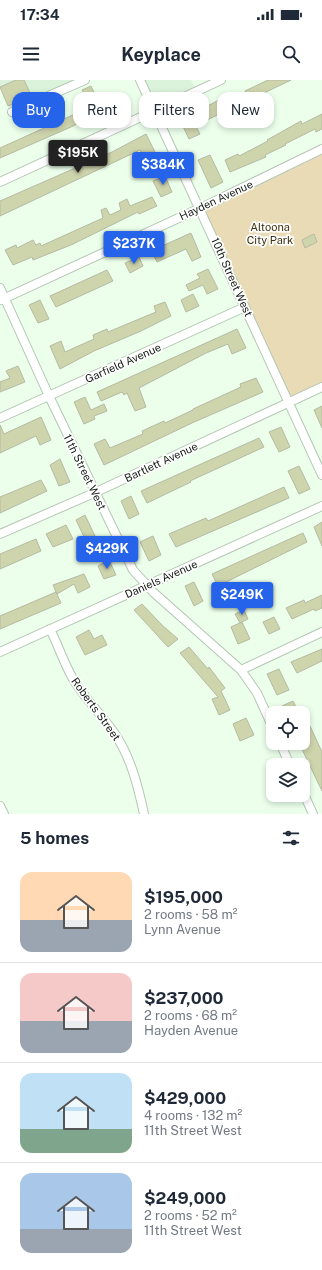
<!DOCTYPE html>
<html lang="en">
<head>
<meta charset="utf-8">
<style>
  :root { --surface:#fff; --page:#f2f2f3; --text:#1f2937; --muted:#747a83; --line:#e0e1e3; --accent:#2563eb }
  body { margin:0; font-family:"Public Sans",sans-serif; background:var(--page); color:var(--text); height:100vh; display:flex; flex-direction:column; font-size:15px; white-space:nowrap }
  * { box-sizing:border-box; margin:0 }
  p { font-size:13px; color:var(--muted) }
  .icon { flex:none; width:22px; height:22px; fill:none; stroke:currentColor; stroke-width:2; stroke-linecap:round; stroke-linejoin:round }
  .map { position:relative; height:734px; overflow:hidden }
  .panel { display:flex; flex-direction:column; background:var(--surface); flex:1 }
  .panel>* { flex:none }
  .guide { position:absolute; left:12px; top:12px; width:298px; height:36px; display:flex; gap:8px }
  .tools { position:absolute; left:266px; top:626px; display:grid; gap:8px }
  .tools a { display:grid; place-items:center; width:44px; height:44px; border-radius:8px; background:var(--surface); box-shadow:0 2px 6px #0003; font-size:20px }
  .price { position:absolute; translate:-50% -34px; padding:0 9px; border-radius:4px; background:var(--accent); color:#fff; font-size:13px; line-height:26px; filter:drop-shadow(0 1px 2px #0008) }
  .price::after { content:''; position:absolute; left:50%; top:24px; width:12px; height:9px; margin-left:-6px; background:inherit; clip-path:polygon(0 0,100% 0,50% 100%) }
  .price.current { background:#222; color:#fff }
  ul { padding:0; list-style:none }
  li { display:flex; align-items:center; gap:12px; height:100px; padding:0 20px }
  li+li { border-top:1px solid var(--line) }
  li span { display:grid; place-items:center; flex:none; width:112px; height:80px; border-radius:12px; color:#555 }
  li>.icon { margin-inline-start:auto }
  span .icon { width:48px; height:48px; fill:#fffc; stroke-width:1 }
  li b { font-size:17px }
  h2 { display:flex; justify-content:space-between; align-items:center; height:48px; padding:0 20px; font-size:17px }
  .tag { padding:0 14px; border-radius:12px; background:var(--surface); box-shadow:0 2px 6px #0003; font-size:14px; line-height:36px }
  .tag.current { background:var(--accent); color:#fff }
  .status { display:flex; justify-content:space-between; align-items:center; height:28px; padding:0 20px; background:var(--surface); direction:ltr }
  .status svg { height:11px; fill:currentColor }
  header { display:flex; justify-content:space-between; align-items:center; height:52px; padding:0 20px; background:var(--surface); font-size:18px; font-weight:700 }
  .map>svg:first-child { display:block }
  .built { fill:#daf3da }
  .green { fill:#eadbb7 }
  .building { fill:#ced5ad; stroke:#b5baa2 }
  .lines { fill:none; stroke-linecap:round; stroke-linejoin:round }
  .minor-casing { stroke:#b3c6b3; stroke-width:10 }
  .minor { stroke:#fff; stroke-width:8 }
  .labels { text-anchor:middle; dominant-baseline:central; stroke-width:3.5; stroke-linejoin:round; paint-order:stroke }
  .street-label { font-size:11px; fill:#151c15; stroke:#fff }
  .park-label { font-size:11px; fill:#3d3010; stroke:#fff }
</style>
</head>
<body>
<div class="status"><b>17:34</b><svg viewBox="0 0 49 12"><path d="M0 12V9h3v3zM5 12V6h3v6zM10 12V3h3v9zM15 12V0h3v12zM26 1h20v11H26zM47 4h2v5h-2z"/></svg></div>
<header><svg class="icon" aria-label="menu" viewBox="0 0 24 24"><path d="M4 6h16M4 12h16M4 18h16"/></svg>Keyplace<svg class="icon" aria-label="search" viewBox="0 0 24 24"><circle cx="10" cy="10" r="6"/><path d="M15 15l6 6"/></svg></header>
<div class="map">
<svg width="322" height="734" viewBox="0 0 322 734">
  <rect width="100%" height="100%" fill="#ebffeb"/>
  <path class="built" d="M 0,0 L 85,0 L 12,32 L 0,6 Z
    M 140,0 L 191,0 L 197,12 L 155,32 Z"/>
  <path class="green" d="M 322,69 L 322,307 L 289,322 L 200,128 Z"/>
  <path class="building" d="M 16,0 L 24,0 L 32,17 L 8,26 L 0,7 Z
    M 268,0 L 291,0 L 262,14 L 263,17 L 250,23 L 245,11 Z
    M 91,6 L 99,23 L 102,22 L 105,29 L 90,35 L 91,37 L 71,47 L 0,78 L 0,68 L 77,33 L 75,28 L 88,22 L 82,10 Z
    M 232,13 L 238,25 L 205,41 L 200,30 Z
    M 119,19 L 124,29 L 110,36 L 104,25 Z
    M 322,34 L 322,49 L 316,52 L 315,49 L 285,64 L 286,65 L 265,75 L 266,77 L 230,92 L 225,80 L 238,74 L 239,76 L 268,61 L 267,60 L 301,41 L 302,44 Z
    M 190,35 L 200,54 L 189,59 L 180,40 Z
    M 146,54 L 158,78 L 147,83 L 140,70 L 0,136 L 0,121 L 112,72 Z
    M 210,75 L 223,102 L 211,108 L 198,80 Z
    M 165,96 L 172,112 L 161,117 L 153,101 Z
    M 152,117 L 157,126 L 139,134 L 138,132 L 71,165 L 33,180 L 32,177 L 13,185 L 5,170 L 16,165 L 17,168 L 33,160 L 36,165 L 40,163 L 41,166 L 103,138 L 101,130 L 106,128 L 110,135 L 121,130 L 119,123 L 127,119 L 130,126 Z
    M 191,153 L 201,177 L 192,181 L 186,169 L 157,182 L 151,171 Z
    M 314,154 L 317,162 L 305,168 L 302,160 Z
    M 139,177 L 143,186 L 130,193 L 125,183 Z
    M 208,189 L 218,209 L 207,214 L 203,205 L 189,211 L 186,205 L 200,198 L 197,194 Z
    M 107,190 L 113,201 L 56,227 L 50,216 Z
    M 193,214 L 199,226 L 186,232 L 181,220 Z
    M 40,220 L 49,239 L 38,243 L 29,225 Z
    M 165,222 L 171,236 L 141,251 L 94,271 L 60,289 L 50,266 L 61,261 L 65,272 L 94,259 L 93,255 L 107,249 L 108,252 L 156,232 L 154,226 Z
    M 237,249 L 246,268 L 232,274 L 228,264 L 206,273 L 139,308 L 146,327 L 135,331 L 127,313 L 124,315 L 122,312 L 101,321 L 97,312 Z
    M 18,286 L 25,302 L 0,312 L 0,302 L 10,298 L 6,291 Z
    M 256,298 L 263,312 L 192,343 L 104,385 L 94,364 L 105,359 L 110,368 L 143,354 L 142,351 L 164,341 L 165,343 L 193,330 L 193,329 L 241,307 L 240,304 Z
    M 85,317 L 91,330 L 104,324 L 107,331 L 94,336 L 95,339 L 84,344 L 74,322 Z
    M 322,326 L 322,348 L 314,330 Z
    M 41,337 L 51,360 L 40,365 L 36,356 L 0,373 L 0,345 L 4,354 Z
    M 281,347 L 290,367 L 279,372 L 269,352 Z
    M 259,358 L 264,367 L 190,401 L 191,402 L 147,423 L 141,411 Z
    M 60,379 L 70,402 L 59,406 L 50,385 Z
    M 299,386 L 310,409 L 299,414 L 288,391 Z
    M 41,400 L 47,411 L 0,433 L 0,417 Z
    M 284,407 L 289,418 L 176,467 L 169,454 L 206,438 L 208,441 Z
    M 131,416 L 139,434 L 129,439 L 121,421 Z
    M 85,435 L 95,456 L 86,461 L 76,440 Z
    M 322,442 L 322,466 L 314,447 Z
    M 66,445 L 73,459 L 53,467 L 46,454 Z
    M 303,453 L 307,462 L 218,506 L 212,494 Z
    M 153,456 L 161,475 L 149,481 L 140,462 Z
    M 36,459 L 41,471 L 0,489 L 0,474 Z
    M 109,480 L 116,495 L 104,499 L 98,486 Z
    M 84,494 L 90,507 L 78,513 L 74,504 L 57,514 L 53,505 Z
    M 194,502 L 203,521 L 194,526 L 185,506 Z
    M 56,512 L 61,523 L 0,549 L 0,536 Z
    M 322,515 L 322,528 L 315,531 L 314,529 L 292,539 L 286,528 L 304,520 L 305,523 Z
    M 142,524 L 162,545 L 178,559 L 168,567 L 134,530 Z
    M 244,530 L 248,539 L 240,543 L 235,534 Z
    M 274,537 L 280,549 L 269,554 L 263,542 Z
    M 242,542 L 250,559 L 238,564 L 231,547 Z
    M 89,550 L 94,559 L 102,555 L 107,565 L 85,575 L 76,557 Z
    M 189,567 L 208,589 L 209,587 L 225,608 L 221,611 L 230,630 L 219,635 L 212,619 L 218,617 L 180,573 Z
    M 322,569 L 322,581 L 297,593 L 291,582 Z
    M 279,589 L 289,610 L 277,615 L 267,594 Z
    M 293,621 L 299,633 L 286,633 L 282,626 Z
    M 246,638 L 254,655 L 240,661 L 233,644 Z
    M 310,646 L 322,672 L 322,711 L 299,663 L 303,663 L 303,650 Z"/>
  <g class="lines">
    <defs>
      <path id="minor" d="M 140,0 L 322,395
        M 12,32 L 85,0
        M 0,102 L 221,0
        M 0,208 L 49,316 L 133,490 L 153,512 L 241,590 L 257,613 L 273,648
        M 1,220 L 209,124 L 322,69
        M 0,338 L 245,227
        M 0,454 L 94,413 L 322,307
        M 50,549 C 58,565 64,583 73,599 C 85,619 102,635 115,654 C 131,678 138,706 144,734
        M 0,572 L 322,426
        M 241,590 L 322,552
        M 280,663 L 290,685
        M 303,712 L 313,734
        M 0,726 L 4,734"/>
    </defs>
    <use href="#minor" class="minor-casing"/>
    <use href="#minor" class="minor"/>
  </g>
  <g class="labels">
    <g class="street-label">
      <text transform="translate(216 120) rotate(-25)">Hayden Avenue</text>
      <text transform="translate(232 197) rotate(66)">10th Street West</text>
      <text transform="translate(123 283) rotate(-24)">Garfield Avenue</text>
      <text transform="translate(161 382) rotate(-25)">Bartlett Avenue</text>
      <text transform="translate(85 392) rotate(64)">11th Street West</text>
      <text transform="translate(161 499) rotate(-24)">Daniels Avenue</text>
      <text transform="translate(96 629) rotate(54)">Roberts Street</text>
    </g>
    <g class="park-label">
      <text x="270" y="147">Altoona<tspan x="270" dy="13">City Park</tspan></text>
    </g>
  </g>
</svg>
<div class="tools">
<a><svg class="icon" aria-label="locate" viewBox="0 0 24 24"><circle cx="12" cy="12" r="6"/><path d="M12 2v4M12 18v4M2 12h4M18 12h4"/></svg></a>
<a><svg class="icon" aria-label="layers" viewBox="0 0 24 24"><path d="M12 4l9 5-9 5-9-5zM3 14l9 5 9-5"/></svg></a>
</div>
<b class="price current" style="left:78px;top:94px">$195K</b>
<b class="price" style="left:163px;top:106px">$384K</b>
<b class="price" style="left:134px;top:185px">$237K</b>
<b class="price" style="left:107px;top:490px">$429K</b>
<b class="price" style="left:242px;top:536px">$249K</b>
<div class="guide">
<a class="tag current">Buy</a>
<a class="tag">Rent</a>
<a class="tag">Filters</a>
<a class="tag">New</a>
</div>
</div>
<section class="panel">
<h2>5 homes<svg class="icon" aria-label="filters" viewBox="0 0 24 24"><path d="M4 7h16M4 17h16"/><circle cx="9" cy="7" r="2"/><circle cx="15" cy="17" r="2"/></svg></h2>
<ul>
<li><span style="background:linear-gradient(#ffd9b3 60%,#9aa5b1 0)"><svg class="icon" aria-label="home" viewBox="0 0 24 24"><path d="M3 11l9-7 9 7M6 9v11h12V9"/></svg></span><div><b>$195,000</b><p>2 rooms · 58 m²</p><p>Lynn Avenue</p></div></li>
<li><span style="background:linear-gradient(#f6c9c9 60%,#9aa5b1 0)"><svg class="icon" aria-label="home" viewBox="0 0 24 24"><path d="M3 11l9-7 9 7M6 9v11h12V9"/></svg></span><div><b>$237,000</b><p>2 rooms · 68 m²</p><p>Hayden Avenue</p></div></li>
<li><span style="background:linear-gradient(#bfe0f5 70%,#7fa58c 0)"><svg class="icon" aria-label="home" viewBox="0 0 24 24"><path d="M3 11l9-7 9 7M6 9v11h12V9"/></svg></span><div><b>$429,000</b><p>4 rooms · 132 m²</p><p>11th Street West</p></div></li>
<li><span style="background:linear-gradient(#a9c7e8 70%,#9aa5b1 0)"><svg class="icon" aria-label="home" viewBox="0 0 24 24"><path d="M3 11l9-7 9 7M6 9v11h12V9"/></svg></span><div><b>$249,000</b><p>2 rooms · 52 m²</p><p>11th Street West</p></div></li>
</ul>
</section>
</body>
</html>
